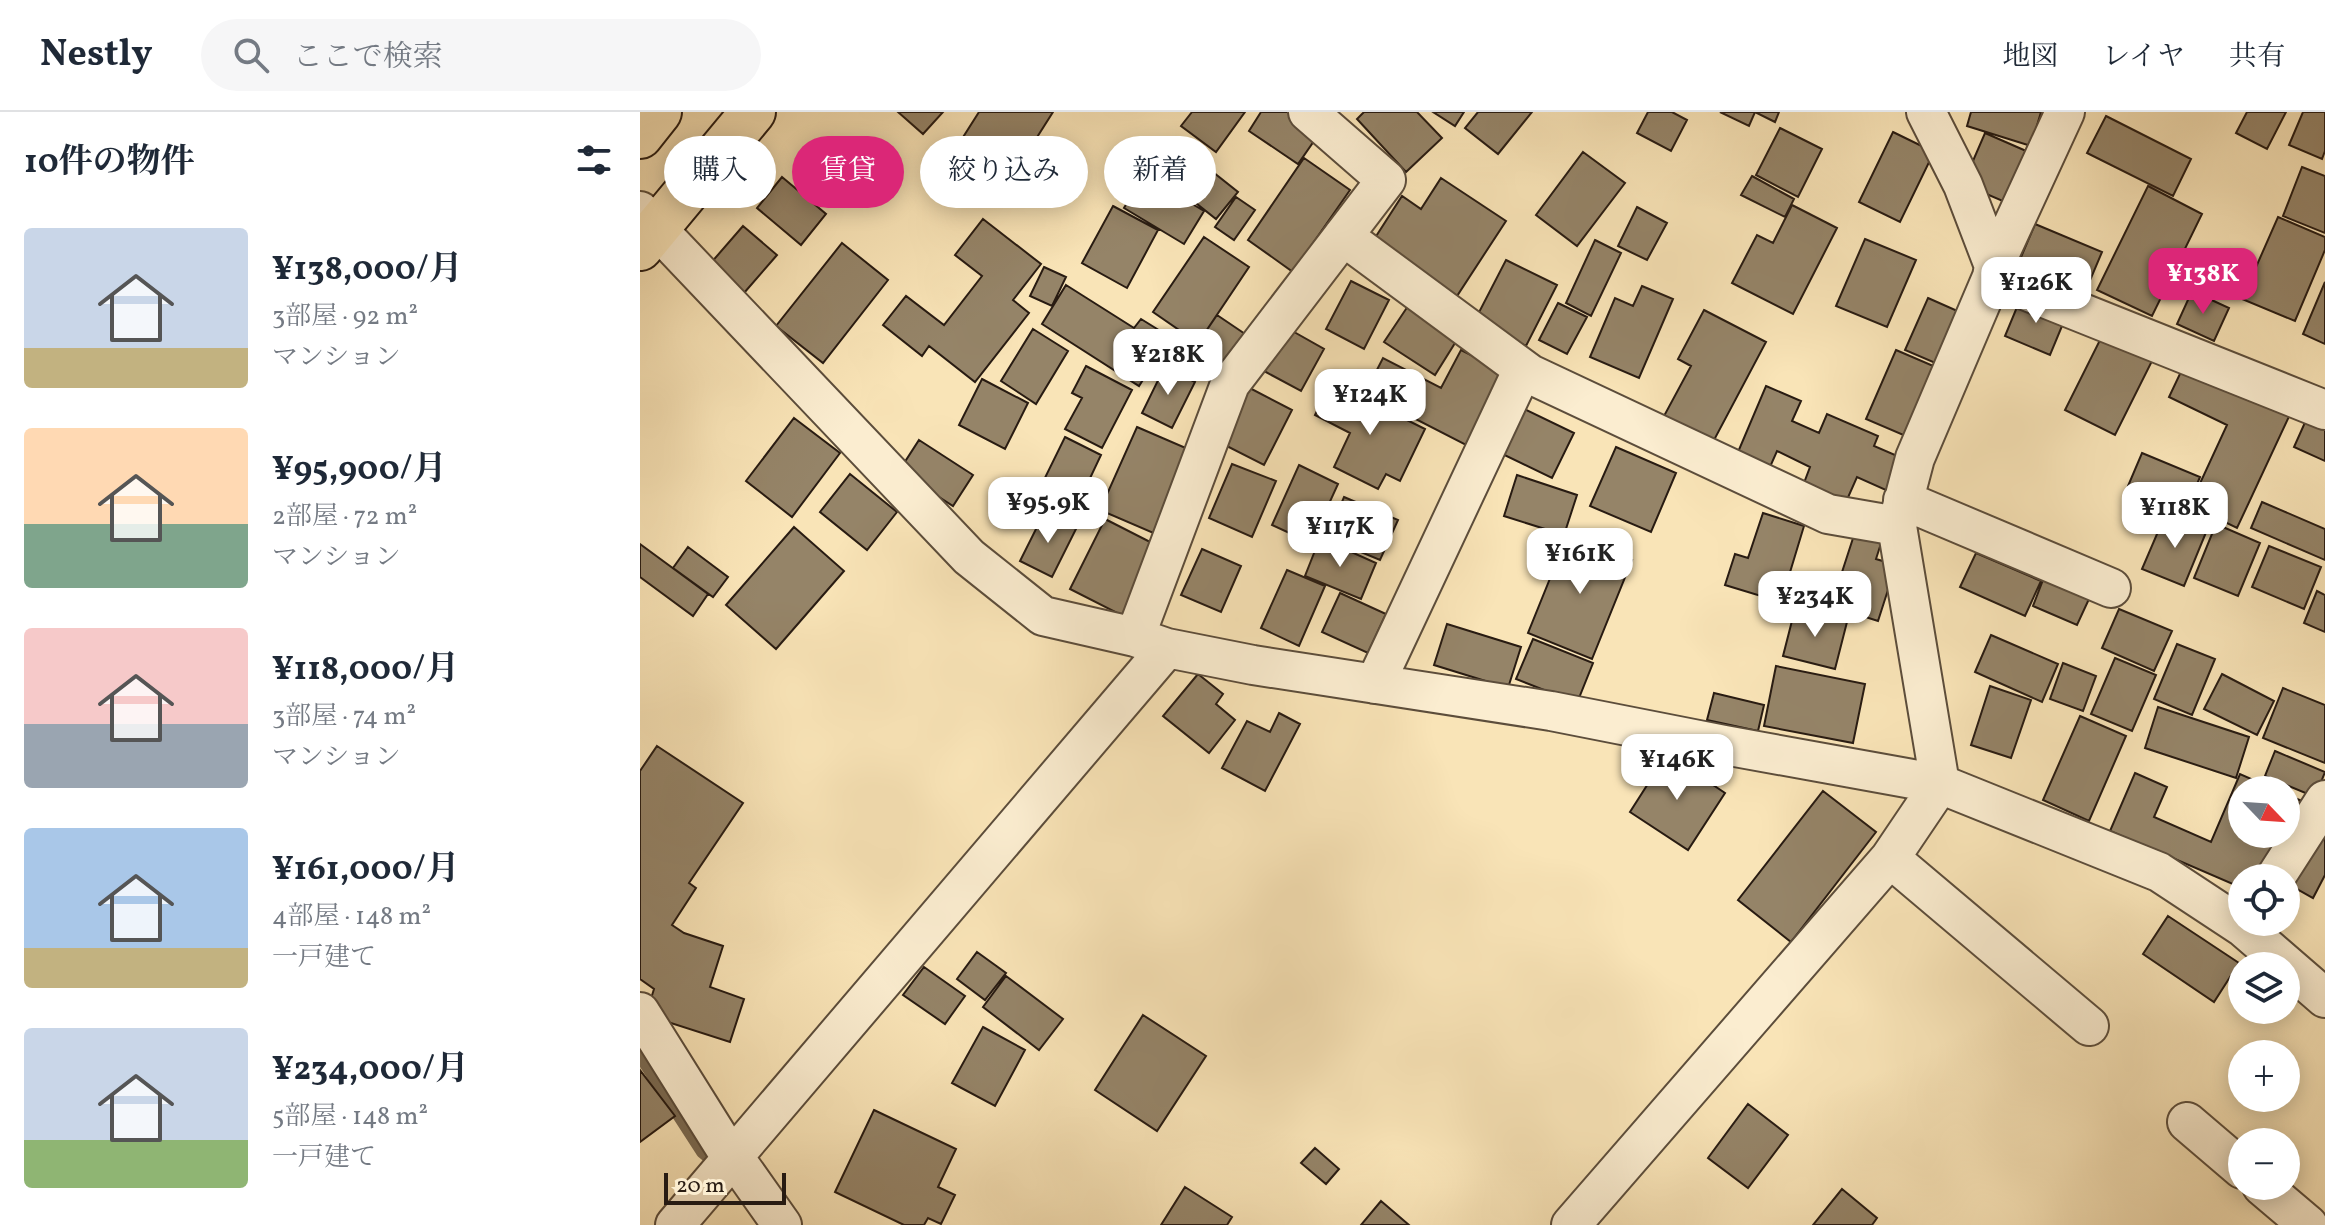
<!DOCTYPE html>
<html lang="ja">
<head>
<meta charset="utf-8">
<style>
  :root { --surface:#fff; --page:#f6f6f7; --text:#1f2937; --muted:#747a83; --line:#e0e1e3; --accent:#db2777 }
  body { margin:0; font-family:Vollkorn,"Noto Serif JP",serif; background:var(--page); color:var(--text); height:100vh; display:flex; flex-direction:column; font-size:30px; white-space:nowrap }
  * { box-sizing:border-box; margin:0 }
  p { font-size:26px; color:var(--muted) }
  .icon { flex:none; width:44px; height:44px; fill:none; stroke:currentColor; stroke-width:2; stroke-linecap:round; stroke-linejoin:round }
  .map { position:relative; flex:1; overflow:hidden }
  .sheet { display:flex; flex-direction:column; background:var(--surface); width:640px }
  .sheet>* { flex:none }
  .guide { position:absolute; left:24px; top:24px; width:760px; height:72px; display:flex; gap:16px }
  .needle { width:52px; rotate:115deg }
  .tools { position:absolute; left:1588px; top:664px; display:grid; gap:16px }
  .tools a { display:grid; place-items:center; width:72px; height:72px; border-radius:50%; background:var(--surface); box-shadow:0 4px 20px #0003; font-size:40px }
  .scale { position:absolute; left:24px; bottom:20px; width:122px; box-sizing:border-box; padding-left:8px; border:4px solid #281b12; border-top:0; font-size:22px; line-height:28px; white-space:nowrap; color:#281b12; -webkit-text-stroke:6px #fbedd0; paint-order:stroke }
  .price { position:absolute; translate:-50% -68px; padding:0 18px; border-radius:16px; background:#fff; color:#222; font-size:26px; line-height:52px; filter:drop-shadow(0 2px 4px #0008) }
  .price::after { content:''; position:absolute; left:50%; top:48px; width:24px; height:18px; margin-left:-12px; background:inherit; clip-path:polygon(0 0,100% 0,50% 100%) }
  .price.selected { background:var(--accent); color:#fff }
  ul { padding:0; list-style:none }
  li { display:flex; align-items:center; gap:24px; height:200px; padding:0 24px }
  li span { display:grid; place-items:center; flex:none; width:224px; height:160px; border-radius:8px; color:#555 }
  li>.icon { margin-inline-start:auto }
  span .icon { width:96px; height:96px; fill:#fffc; stroke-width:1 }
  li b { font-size:34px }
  h2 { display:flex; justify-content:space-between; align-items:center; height:96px; padding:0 24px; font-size:34px }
  .tag { padding:0 28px; border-radius:36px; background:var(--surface); box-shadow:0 4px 20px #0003; font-size:28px; line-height:72px }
  .tag.selected { background:var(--accent); color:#fff }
  header { display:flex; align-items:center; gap:48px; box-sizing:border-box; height:112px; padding:0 40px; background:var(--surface); border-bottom:2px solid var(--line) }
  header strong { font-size:38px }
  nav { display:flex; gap:44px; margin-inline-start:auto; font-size:28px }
  .search { width:560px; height:72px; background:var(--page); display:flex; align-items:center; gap:20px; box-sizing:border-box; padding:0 28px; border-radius:44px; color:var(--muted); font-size:30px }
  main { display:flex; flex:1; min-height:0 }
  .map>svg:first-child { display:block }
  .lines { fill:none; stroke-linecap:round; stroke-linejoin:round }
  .stream { stroke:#7b6b53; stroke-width:12 }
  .building { fill:#958468; stroke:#281b12; stroke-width:2 }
  .minor-casing { stroke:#5c4d3b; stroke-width:42 }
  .trunk-casing { stroke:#281b12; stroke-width:48 }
  .minor { stroke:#fbedd0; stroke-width:38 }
  .trunk { stroke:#f9e4b7; stroke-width:44 }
</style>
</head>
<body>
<header>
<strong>Nestly</strong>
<div class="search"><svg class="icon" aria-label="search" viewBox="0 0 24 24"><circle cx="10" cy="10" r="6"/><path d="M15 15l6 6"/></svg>ここで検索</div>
<nav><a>地図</a><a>レイヤ</a><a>共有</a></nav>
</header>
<main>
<section class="sheet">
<h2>10件の物件<svg class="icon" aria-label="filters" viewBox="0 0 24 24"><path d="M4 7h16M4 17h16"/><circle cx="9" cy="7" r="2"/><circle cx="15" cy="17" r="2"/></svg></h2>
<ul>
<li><span style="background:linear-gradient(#c9d6e8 75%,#c2b280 0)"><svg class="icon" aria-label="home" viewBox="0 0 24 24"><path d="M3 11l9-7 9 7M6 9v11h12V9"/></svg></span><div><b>¥138,000/月</b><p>3部屋 · 92 m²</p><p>マンション</p></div></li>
<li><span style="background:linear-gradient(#ffd9b3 60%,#7fa58c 0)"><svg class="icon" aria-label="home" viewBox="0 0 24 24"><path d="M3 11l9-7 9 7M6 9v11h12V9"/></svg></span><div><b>¥95,900/月</b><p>2部屋 · 72 m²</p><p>マンション</p></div></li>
<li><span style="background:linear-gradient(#f6c9c9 60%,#9aa5b1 0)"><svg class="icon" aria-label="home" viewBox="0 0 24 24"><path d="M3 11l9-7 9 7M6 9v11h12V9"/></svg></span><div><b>¥118,000/月</b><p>3部屋 · 74 m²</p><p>マンション</p></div></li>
<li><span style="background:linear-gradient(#a9c7e8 75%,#c2b280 0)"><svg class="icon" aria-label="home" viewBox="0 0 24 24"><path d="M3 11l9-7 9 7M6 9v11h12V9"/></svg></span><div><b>¥161,000/月</b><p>4部屋 · 148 m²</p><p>一戸建て</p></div></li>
<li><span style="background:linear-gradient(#c9d6e8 70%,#8fb573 0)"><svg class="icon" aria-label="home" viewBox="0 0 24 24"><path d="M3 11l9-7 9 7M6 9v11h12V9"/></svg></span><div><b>¥234,000/月</b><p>5部屋 · 148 m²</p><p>一戸建て</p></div></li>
</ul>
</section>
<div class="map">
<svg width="1685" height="1113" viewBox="0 0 1685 1113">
  <rect width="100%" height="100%" fill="#f9e4b7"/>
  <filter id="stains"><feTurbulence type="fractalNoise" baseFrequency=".0025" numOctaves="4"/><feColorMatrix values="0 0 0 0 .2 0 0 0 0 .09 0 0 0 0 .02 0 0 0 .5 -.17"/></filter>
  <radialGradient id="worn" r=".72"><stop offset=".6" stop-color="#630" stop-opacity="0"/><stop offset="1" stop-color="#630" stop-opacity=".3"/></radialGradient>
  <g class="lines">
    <path class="stream" d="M 0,944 L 62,1040 L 79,1054"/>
  </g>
  <path class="building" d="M 258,0 L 303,0 L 283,22 Z
    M 339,0 L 413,0 L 373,63 L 320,30 Z
    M 552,0 L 605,0 L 576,40 L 541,14 Z
    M 621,0 L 659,0 L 683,16 L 658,52 L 609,19 Z
    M 724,0 L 777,0 L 802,26 L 766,60 L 717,7 Z
    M 793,0 L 824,0 L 815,14 Z
    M 838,0 L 892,0 L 858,42 L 825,16 Z
    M 1008,0 L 1032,0 L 1047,8 L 1031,39 L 997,21 Z
    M 1080,0 L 1139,0 L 1135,10 L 1115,0 L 1109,14 Z
    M 1331,0 L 1401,0 L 1391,34 L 1327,14 Z
    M 1607,0 L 1646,0 L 1627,37 L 1596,21 Z
    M 1663,0 L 1685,0 L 1685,39 L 1682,47 L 1649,33 Z
    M 1466,4 L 1551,47 L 1533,84 L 1447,41 Z
    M 1140,16 L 1182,37 L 1158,85 L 1116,63 Z
    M 1253,20 L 1294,40 L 1260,110 L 1219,90 Z
    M 1345,21 L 1393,42 L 1372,93 L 1323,72 Z
    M 943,40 L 985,71 L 937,134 L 896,103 Z
    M 554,45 L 598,80 L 576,107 L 532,72 Z
    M 664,46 L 710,78 L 653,160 L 608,128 Z
    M 1662,55 L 1685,64 L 1685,121 L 1643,104 Z
    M 504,63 L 564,99 L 544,132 L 484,96 Z
    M 1112,64 L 1154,87 L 1145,105 L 1101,83 Z
    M 142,65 L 186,102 L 161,133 L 117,96 Z
    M 801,66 L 866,109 L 817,184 L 733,129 L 762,84 L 781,97 Z
    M 1508,74 L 1562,102 L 1512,204 L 1457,178 Z
    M 596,85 L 615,98 L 594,128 L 575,115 Z
    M 1152,93 L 1197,116 L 1153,202 L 1092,171 L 1117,123 L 1133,131 Z
    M 473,94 L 518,118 L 487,176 L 442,151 Z
    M 997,95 L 1027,111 L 1007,148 L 978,134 Z
    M 1638,105 L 1685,125 L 1685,138 L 1655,209 L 1602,187 Z
    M 343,107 L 401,152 L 373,188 L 389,201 L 335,270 L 289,234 L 282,244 L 243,213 L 266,184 L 304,213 L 342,164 L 315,143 Z
    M 1395,112 L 1462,140 L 1443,185 L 1376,157 Z
    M 103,114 L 137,143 L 104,181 L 70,152 Z
    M 564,125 L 609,155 L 558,231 L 513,200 Z
    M 1225,127 L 1276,148 L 1247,215 L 1196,194 Z
    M 955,128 L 981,141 L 951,204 L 926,191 Z
    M 202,131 L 248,168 L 183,251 L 136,214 Z
    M 866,148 L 917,173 L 886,234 L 835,208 Z
    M 404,155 L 426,165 L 412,194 L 390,184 Z
    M 711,169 L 749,188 L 724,237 L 686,217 Z
    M 1685,170 L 1685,232 L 1663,222 Z
    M 426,173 L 494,216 L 501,207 L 530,225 L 499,274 L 402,212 Z
    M 1002,174 L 1033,187 L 999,266 L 950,245 L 975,186 L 993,194 Z
    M 1552,179 L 1589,196 L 1574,229 L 1537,212 Z
    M 1382,183 L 1427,202 L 1410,243 L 1365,224 Z
    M 1288,186 L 1322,201 L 1300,253 L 1265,238 Z
    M 770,191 L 820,223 L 795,263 L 744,230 Z
    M 918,191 L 947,205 L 927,242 L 899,228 Z
    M 1064,198 L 1126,230 L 1073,330 L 1024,304 L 1051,254 L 1038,247 Z
    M 577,203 L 611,226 L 591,257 L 556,234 Z
    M 647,216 L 684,237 L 661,279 L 624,259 Z
    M 393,217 L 428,239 L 396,292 L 361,269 Z
    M 1464,220 L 1514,245 L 1475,323 L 1425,298 Z
    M 821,238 L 865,260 L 828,334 L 725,281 L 743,246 L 801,276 Z
    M 1256,238 L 1298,256 L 1268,325 L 1226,307 Z
    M 1547,247 L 1653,296 L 1597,416 L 1550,393 L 1587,313 L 1529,285 Z
    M 446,254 L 492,278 L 462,336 L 425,317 L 442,286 L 432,281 Z
    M 525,254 L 555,270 L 532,316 L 502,301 Z
    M 342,267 L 388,291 L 365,337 L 319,313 Z
    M 691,270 L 785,317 L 760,369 L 746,362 L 738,377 L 694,355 L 710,321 L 675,303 Z
    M 602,272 L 652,298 L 624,353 L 573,327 Z
    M 1126,274 L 1161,289 L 1152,309 L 1179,321 L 1187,302 L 1238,324 L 1234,334 L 1262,346 L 1248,379 L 1217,365 L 1206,390 L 1164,371 L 1170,355 L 1137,339 L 1130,355 L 1098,340 Z
    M 874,292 L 934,321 L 912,366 L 852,337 Z
    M 1671,297 L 1685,303 L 1685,349 L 1654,335 Z
    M 154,306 L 200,341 L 152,405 L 106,369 Z
    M 497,315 L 555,340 L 518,423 L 460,398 Z
    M 425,325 L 461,343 L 435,398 L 398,380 Z
    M 279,328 L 333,363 L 313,394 L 259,359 Z
    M 976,335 L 1036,361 L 1011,420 L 950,394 Z
    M 1502,341 L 1560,365 L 1546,398 L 1488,374 Z
    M 592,352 L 636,369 L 612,425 L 569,406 Z
    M 659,353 L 698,372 L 671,431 L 632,413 Z
    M 210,362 L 257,400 L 227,438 L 180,400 Z
    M 877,363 L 937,383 L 924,423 L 864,404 Z
    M 704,385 L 758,408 L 740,448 L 687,426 Z
    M 1622,390 L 1685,417 L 1685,448 L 1611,416 Z
    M 404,401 L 436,417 L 412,465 L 380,449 Z
    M 1123,401 L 1164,414 L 1141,490 L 1085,473 L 1095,442 L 1108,446 Z
    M 1526,401 L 1567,418 L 1544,474 L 1502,457 Z
    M 465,407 L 518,434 L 483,504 L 430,477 Z
    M 1576,412 L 1620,431 L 1598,484 L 1554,466 Z
    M 154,415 L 204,459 L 136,537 L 86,493 Z
    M 1216,417 L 1243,425 L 1236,447 L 1256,453 L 1238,509 L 1191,494 Z
    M 928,422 L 992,448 L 952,547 L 888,521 Z
    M 680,426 L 736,451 L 721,487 L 665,464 Z
    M 0,432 L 68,482 L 53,504 L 0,465 Z
    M 1629,434 L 1681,455 L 1664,497 L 1612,475 Z
    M 48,435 L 88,465 L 73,485 L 33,456 Z
    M 562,437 L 601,454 L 581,500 L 541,483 Z
    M 1336,441 L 1401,469 L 1385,504 L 1320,475 Z
    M 647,458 L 685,474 L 659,534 L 621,516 Z
    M 1403,468 L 1449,487 L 1437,513 L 1393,494 Z
    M 1677,479 L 1685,483 L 1685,520 L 1664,511 Z
    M 700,481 L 746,502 L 728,541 L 682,520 Z
    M 1155,497 L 1207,510 L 1195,557 L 1143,544 Z
    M 1479,497 L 1532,519 L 1514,559 L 1462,536 Z
    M 807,512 L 881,535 L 868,576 L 794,553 Z
    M 1351,523 L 1418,552 L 1402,590 L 1335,560 Z
    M 893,527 L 953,551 L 937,591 L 876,567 Z
    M 1537,532 L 1575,547 L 1552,603 L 1514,587 Z
    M 1475,546 L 1516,563 L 1492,619 L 1451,602 Z
    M 1423,551 L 1456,564 L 1443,599 L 1410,587 Z
    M 1136,554 L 1225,572 L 1213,631 L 1124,614 Z
    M 558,562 L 583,582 L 576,592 L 595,608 L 569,641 L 523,604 Z
    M 1582,562 L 1634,589 L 1617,623 L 1564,597 Z
    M 1350,574 L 1391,588 L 1371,646 L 1331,633 Z
    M 1643,576 L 1685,593 L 1685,651 L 1623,626 Z
    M 1074,581 L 1124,593 L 1118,619 L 1067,608 Z
    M 1518,595 L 1609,625 L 1596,666 L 1505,636 Z
    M 639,601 L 660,612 L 625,679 L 582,656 L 607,609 L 630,620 Z
    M 1440,604 L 1486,624 L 1449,709 L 1403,688 Z
    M 17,634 L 103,691 L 49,771 L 56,776 L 32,813 L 44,821 L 83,834 L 70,875 L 104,887 L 90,930 L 6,903 L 14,877 L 0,867 L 0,659 Z
    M 1635,639 L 1685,660 L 1675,685 L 1625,664 Z
    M 1027,642 L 1085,681 L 1048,738 L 990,700 Z
    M 1495,661 L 1527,675 L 1514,705 L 1571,730 L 1600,662 L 1636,678 L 1602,678 L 1602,722 L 1646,722 L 1646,682 L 1662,689 L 1628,766 L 1602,766 L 1602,776 L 1470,719 Z
    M 1183,679 L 1236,720 L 1151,830 L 1098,788 Z
    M 1685,708 L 1685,763 L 1673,786 L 1650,773 Z
    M 1528,804 L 1599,851 L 1574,890 L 1503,842 Z
    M 337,840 L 366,861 L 345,888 L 317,867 Z
    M 284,855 L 325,884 L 305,912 L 263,883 Z
    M 366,864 L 423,907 L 399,938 L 343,895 Z
    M 503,903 L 566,944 L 517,1019 L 455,978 Z
    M 343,915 L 385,938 L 355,994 L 312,971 Z
    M 0,958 L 35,1004 L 0,1030 Z
    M 1108,992 L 1148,1023 L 1108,1076 L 1068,1046 Z
    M 234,998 L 316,1037 L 298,1075 L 315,1083 L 301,1112 L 288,1106 L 284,1113 L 264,1113 L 195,1080 Z
    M 675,1036 L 699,1057 L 686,1072 L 661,1051 Z
    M 545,1075 L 592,1105 L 587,1113 L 521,1113 Z
    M 1202,1077 L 1237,1106 L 1232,1113 L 1173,1113 Z
    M 741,1089 L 769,1113 L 721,1113 Z"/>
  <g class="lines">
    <defs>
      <path id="minor" d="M 1286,0 L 1323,73 L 1354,154
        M 0,99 L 329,445 L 403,504 L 495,525 L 527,536 L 613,553 L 911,599 L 1084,633 L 1300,672 L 1519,760 L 1604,816 L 1685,886
        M 703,124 L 890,262 L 1188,402 L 1257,414
        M 1352,165 L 1685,298
        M 1263,388 L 1471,476
        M 495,525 L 590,272 L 746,68 L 668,0
        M 735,572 L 883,257
        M 1250,746 L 1449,914
        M 1635,766 L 1685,688
        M 0,900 L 92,1047 L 101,1055 L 142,1113
        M 1547,1010 L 1602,1057
        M 1622,1074 L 1668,1113
        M 35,1113 L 527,536
        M 931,1113 L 1250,746 L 1300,672 L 1257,414 L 1275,346 L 1352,165 L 1354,154 L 1425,0"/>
      <path id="trunk" d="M 0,24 L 19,0
        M 0,136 L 113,0"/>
    </defs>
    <use href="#minor" class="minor-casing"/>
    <use href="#trunk" class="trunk-casing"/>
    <use href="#minor" class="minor"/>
    <use href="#trunk" class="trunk"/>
  </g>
  <rect width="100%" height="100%" filter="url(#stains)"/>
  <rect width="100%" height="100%" fill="url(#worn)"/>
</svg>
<div class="tools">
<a><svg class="needle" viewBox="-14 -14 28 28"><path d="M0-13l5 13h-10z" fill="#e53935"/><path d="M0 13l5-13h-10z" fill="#747a83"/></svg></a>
<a><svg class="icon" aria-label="locate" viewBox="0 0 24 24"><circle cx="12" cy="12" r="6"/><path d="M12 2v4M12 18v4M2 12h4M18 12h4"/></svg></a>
<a><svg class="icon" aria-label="layers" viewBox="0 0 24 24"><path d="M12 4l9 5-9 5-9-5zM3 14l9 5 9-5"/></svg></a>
<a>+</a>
<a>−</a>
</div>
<div class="scale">20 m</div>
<b class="price selected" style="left:1563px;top:204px">¥138K</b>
<b class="price" style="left:1396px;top:213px">¥126K</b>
<b class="price" style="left:528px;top:285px">¥218K</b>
<b class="price" style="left:730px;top:325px">¥124K</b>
<b class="price" style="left:408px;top:433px">¥95.9K</b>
<b class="price" style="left:1535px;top:438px">¥118K</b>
<b class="price" style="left:700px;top:457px">¥117K</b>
<b class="price" style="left:940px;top:484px">¥161K</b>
<b class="price" style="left:1175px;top:527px">¥234K</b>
<b class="price" style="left:1037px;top:690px">¥146K</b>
<div class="guide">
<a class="tag">購入</a>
<a class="tag selected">賃貸</a>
<a class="tag">絞り込み</a>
<a class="tag">新着</a>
</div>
</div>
</main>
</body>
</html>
